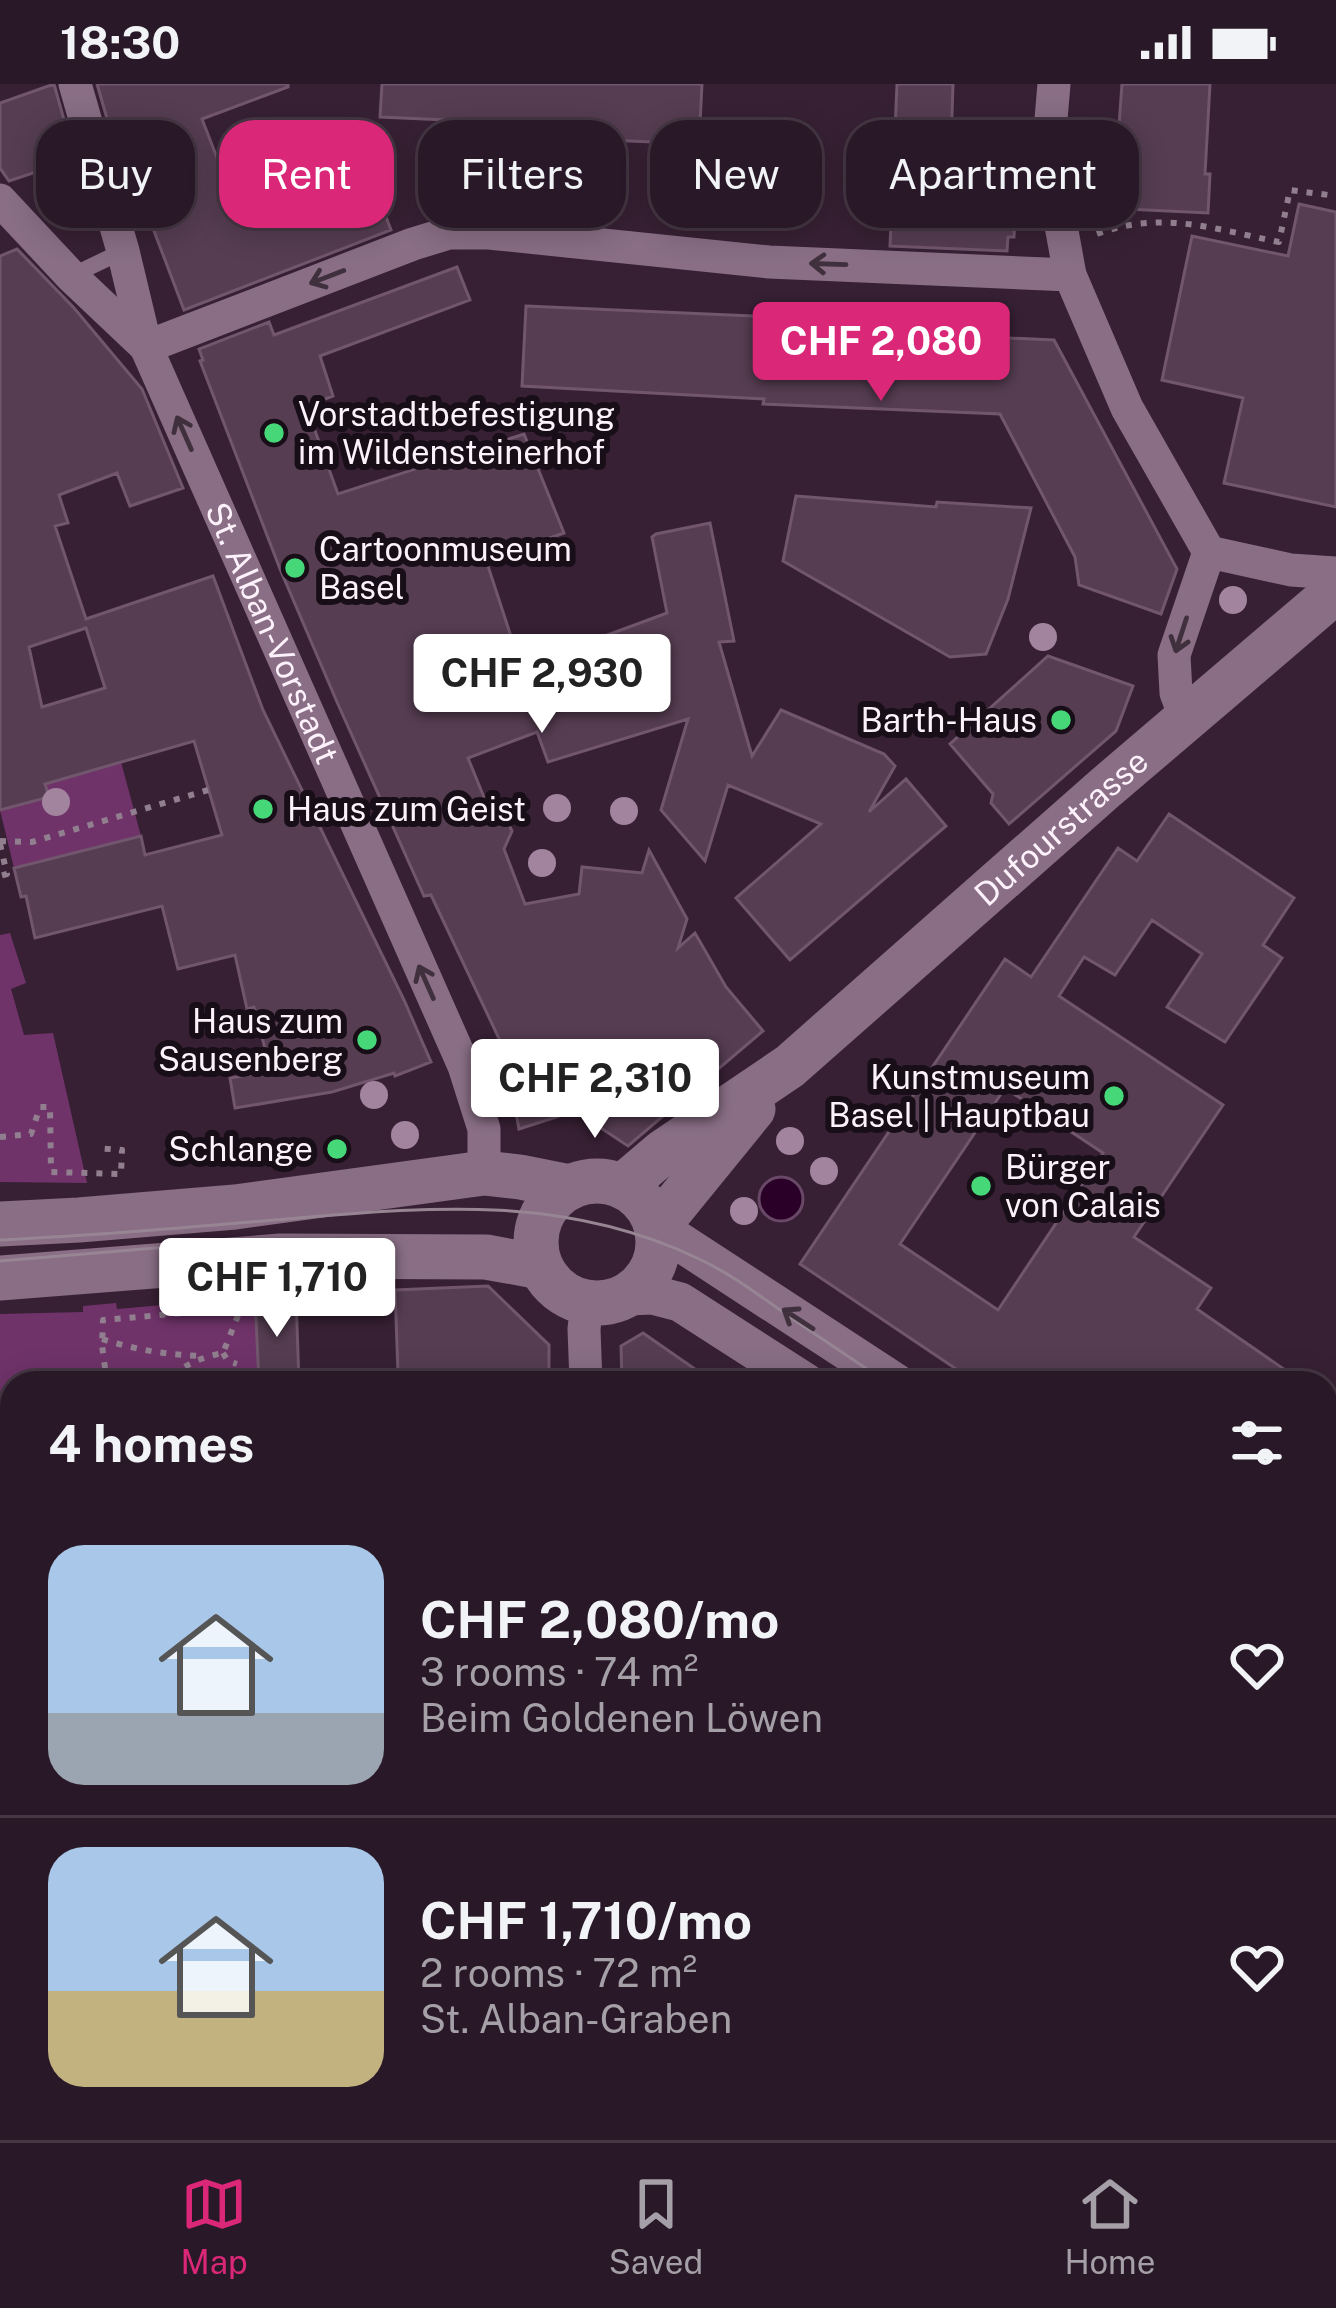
<!DOCTYPE html>
<html lang="en">
<head>
<meta charset="utf-8">
<style>
  :root { --surface:#291827; --page:#31212f; --text:#f1f3f6; --muted:#a5a0a7; --line:#453744; --accent:#db2777 }
  body { margin:0; font-family:"Public Sans",sans-serif; background:var(--page); color:var(--text); height:100vh; display:flex; flex-direction:column; font-size:45px; white-space:nowrap }
  * { box-sizing:border-box; margin:0 }
  p { font-size:39px; color:var(--muted) }
  .icon { flex:none; width:66px; height:66px; fill:none; stroke:currentColor; stroke-width:2; stroke-linecap:round; stroke-linejoin:round }
  .map { position:relative; flex:1; overflow:hidden }
  .side { position:absolute; left:0px; top:1287px; width:1338px; height:771px; display:flex; flex-direction:column; background:var(--surface); border-radius:36px 36px 0 0; box-shadow:0 6px 30px #0003,0 0 0 3px var(--line) }
  .side>* { flex:none }
  .banner { position:absolute; left:36px; top:36px; width:1266px; height:108px; display:flex; gap:24px }
  .price { position:absolute; translate:-50% -102px; padding:0 27px; border-radius:12px; background:#fff; color:#222; font-size:39px; line-height:78px; filter:drop-shadow(0 3px 6px #0008) }
  .price::after { content:''; position:absolute; left:50%; top:72px; width:36px; height:27px; margin-left:-18px; background:inherit; clip-path:polygon(0 0,100% 0,50% 100%) }
  .price.on { background:var(--accent); color:#fff }
  ul { padding:0; list-style:none }
  li { display:flex; align-items:center; gap:36px; height:300px; padding:0 48px }
  li+li { border-top:3px solid var(--line) }
  li span { display:grid; place-items:center; flex:none; width:336px; height:240px; border-radius:36px; color:#555 }
  li>.icon { margin-inline-start:auto }
  span .icon { width:144px; height:144px; fill:#fffc; stroke-width:1 }
  li b { font-size:51px }
  h2 { display:flex; justify-content:space-between; align-items:center; height:144px; padding:0 48px; font-size:51px }
  .chip { padding:0 42px; border-radius:36px; background:var(--surface); box-shadow:0 6px 30px #0003,0 0 0 3px var(--line); font-size:42px; line-height:108px }
  .chip.on { background:var(--accent); color:#fff }
  .status { display:flex; justify-content:space-between; align-items:center; height:84px; padding:0 60px; background:var(--surface); direction:ltr }
  .status svg { height:33px; fill:currentColor }
  .tabs { display:flex; justify-content:space-around; align-items:center; height:168px; border-top:3px solid var(--line); background:var(--surface); font-size:33px; color:var(--muted) }
  .tabs a { display:grid; justify-items:center; gap:6px }
  .tabs .on { color:var(--accent) }
  .map>svg:first-child { display:block }
  .green { fill:#6f3369 }
  .water { fill:#2a0028; stroke:#694867; stroke-width:3 }
  .building { fill:#563d52; stroke:#71566d; stroke-width:3; fill-rule:evenodd }
  .lines { fill:none; stroke-linecap:round; stroke-linejoin:round }
  .path { stroke:#917f8f; stroke-width:6; stroke-dasharray:6 9; stroke-linecap:butt }
  .service { stroke:#896e85; stroke-width:16 }
  .pedestrian { stroke:#896e85; stroke-width:24 }
  .minor { stroke:#896e85; stroke-width:33 }
  .tertiary { stroke:#896e85; stroke-width:39 }
  .secondary { stroke:#896e85; stroke-width:45 }
  .tram { stroke:#978594; stroke-width:3 }
  .tree { fill:#a3849f }
  .oneway { stroke:#40303e }
  .poi-dot { fill:#46d779; stroke:#180e17; stroke-width:4.5 }
  .labels { text-anchor:middle; dominant-baseline:central; stroke-width:12; stroke-linejoin:round; paint-order:stroke }
  .poi-label { font-size:33px; fill:#fdf1fb; stroke:#180e17; text-anchor:start }
  .street-label { font-size:33px; fill:#fdf1fb; stroke:#180e17 }
</style>
</head>
<body>
<div class="status"><b>18:30</b><svg viewBox="0 0 49 12"><path d="M0 12V9h3v3zM5 12V6h3v6zM10 12V3h3v9zM15 12V0h3v12zM26 1h20v11H26zM47 4h2v5h-2z"/></svg></div>
<div class="map">
<svg width="1336" height="2056" viewBox="0 0 1336 2056">
  <rect width="100%" height="100%" fill="#372034"/>
  <path class="green" d="M 121,678 L 141,752 L 14,784 L 0,726 L 48,713 L 45,699 Z
    M 10,849 L 26,899 L 11,905 L 24,951 L 53,949 L 87,1099 L 0,1098 L 0,851 Z
    M 255,1213 L 259,1299 L 12,1299 L 12,1656 L 0,1652 L 0,1230 L 83,1228 L 83,1222 L 116,1219 L 117,1225 Z"/>
  <path class="water" d="M759 1115a22 22 0 1 1 44 0a22 22 0 1 1-44 0Z"/>
  <path class="building" d="M 54,0 L 75,75 L 9,97 L 0,84 L 0,19 Z
    M 97,0 L 288,0 L 288,3 L 202,35 L 240,133 L 367,84 L 391,146 L 184,226 L 121,60 L 115,62 Z
    M 382,0 L 702,0 L 699,60 L 607,56 L 608,43 L 380,33 Z
    M 897,0 L 953,0 L 951,61 L 1012,63 L 1011,88 L 1017,88 L 1014,153 L 1008,153 L 1007,167 L 890,162 Z
    M 1122,0 L 1210,0 L 1205,90 L 1210,90 L 1208,129 L 1127,125 L 1128,111 L 1114,111 Z
    M 1299,120 L 1336,128 L 1336,423 L 1224,399 L 1243,314 L 1162,296 L 1192,152 L 1288,172 Z
    M 17,165 L 74,224 L 142,305 L 183,404 L 130,422 L 117,389 L 59,411 L 68,439 L 55,442 L 86,535 L 213,492 L 263,626 L 404,916 L 431,978 L 395,992 L 394,989 L 332,1008 L 235,1024 L 230,994 L 271,987 L 254,923 L 247,925 L 235,871 L 178,885 L 162,822 L 35,854 L 26,812 L 21,813 L 14,784 L 141,752 L 145,771 L 222,751 L 194,657 L 45,700 L 49,713 L 0,726 L 0,172 ZM 86,544 L 105,604 L 42,623 L 29,563 Z
    M 457,183 L 470,216 L 320,272 L 333,312 L 306,322 L 338,410 L 524,350 L 564,449 L 486,476 L 521,583 L 667,529 L 652,453 L 656,450 L 710,439 L 734,557 L 719,558 L 752,672 L 781,626 L 884,670 L 895,682 L 869,728 L 906,695 L 946,742 L 790,876 L 736,814 L 821,740 L 728,701 L 705,777 L 661,726 L 688,635 L 548,678 L 537,648 L 468,674 L 488,723 L 505,732 L 512,747 L 504,765 L 525,820 L 579,810 L 582,783 L 642,789 L 649,766 L 687,835 L 678,864 L 695,849 L 726,903 L 763,947 L 628,1062 L 575,1027 L 519,1045 L 503,963 L 431,811 L 424,812 L 337,618 L 280,485 L 200,277 L 203,276 L 199,265 L 269,238 L 274,251 Z
    M 526,222 L 774,233 L 773,238 L 987,248 L 987,253 L 1054,256 L 1177,485 L 1161,530 L 1079,501 L 1075,473 L 1000,330 L 763,320 L 764,315 L 522,302 Z
    M 796,412 L 936,423 L 937,418 L 1031,424 L 1008,515 L 986,570 L 950,573 L 783,477 Z
    M 1048,572 L 1133,602 L 1116,647 L 1009,740 L 991,719 L 993,710 L 950,660 Z
    M 1169,730 L 1294,814 L 1263,861 L 1282,874 L 1225,958 L 1167,923 L 1202,870 L 1152,836 L 1115,891 L 1084,873 L 1059,912 L 1223,1021 L 1134,1153 L 1211,1204 L 1197,1225 L 1304,1299 L 977,1299 L 800,1180 L 1005,875 L 1031,893 L 1118,764 L 1137,777 ZM 1005,1004 L 1103,1069 L 998,1226 L 900,1160 Z
    M 488,1202 L 549,1261 L 549,1299 L 490,1299 L 478,1286 L 398,1289 L 395,1206 Z
    M 296,1212 L 299,1299 L 259,1299 L 255,1213 Z
    M 643,1249 L 715,1299 L 622,1299 L 621,1262 Z"/>
  <g class="lines">
    <path class="path" d="M 1097,150 C 1162,126 1214,145 1279,158 L 1290,106 L 1336,112
      M 0,757 L 32,758 L 208,706
      M 0,760 L 7,790 L 0,792
      M 0,1053 L 31,1050 L 40,1023 L 50,1023 L 51,1088 L 121,1090 L 122,1066 L 96,1064
      M 102,1255 C 136,1266 168,1271 204,1272
      M 223,1269 L 228,1277 L 237,1280
      M 28,1299 L 29,1288 L 40,1289 L 43,1299
      M 107,1299 L 102,1261 L 103,1236 L 241,1224 L 223,1269 C 202,1273 179,1282 166,1299
      M 0,1316 L 12,1338
      M 0,1512 L 3,1484 L 12,1467
      M 0,1524 L 12,1540
      M 0,1609 L 12,1602
      M 0,1635 L 8,1639
      M 0,1705 L 2,1699 L 12,1703
      M 0,1816 L 12,1818
      M 0,1913 L 5,1900 L 4,1881 L 12,1881"/>
    <path class="service" d="M 71,192 L 123,167"/>
    <path class="pedestrian" d="M 938,2046 L 951,2056"/>
    <g class="minor">
      <path id="s1" d="M 75,0 L 123,167 L 146,263 L 464,982 L 484,1045 L 484,1089"/>
      <path d="M 1054,0 L 1048,70 L 1070,191 L 1127,324 L 1209,468"/>
      <path d="M 0,116 L 71,192 L 145,262"/>
      <path d="M 146,263 L 413,160 L 449,149 L 489,149 L 769,178 L 1070,191"/>
      <path d="M 1209,468 L 1291,486 L 1336,489"/>
      <path d="M 1186,635 L 1176,609 L 1174,571 L 1209,468"/>
      <path d="M 586,1299 L 584,1245 L 587,1219"/>
      <path d="M 438,2056 L 441,2046"/>
    </g>
    <path class="tertiary" d="M 657,1143 L 896,1299
      M 627,1212 L 653,1211 L 680,1218 L 806,1299
      M 1326,1589 L 1336,1595
      M 1326,1667 L 1336,1674"/>
    <g class="secondary">
      <circle cx="597" cy="1158" r="61"/>
      <path id="s2" d="M 623,1102 L 663,1068 L 790,982 L 1104,705 L 1336,507"/>
      <path d="M 0,1140 L 79,1136 L 235,1123 L 484,1089 L 520,1093 L 570,1103"/>
      <path d="M 657,1143 L 753,1025"/>
      <path d="M 0,1194 L 281,1172 L 486,1173 L 541,1183"/>
    </g>
    <path class="tram" d="M 0,1156 C 92,1152 183,1144 274,1136 C 421,1124 558,1108 697,1174 C 730,1189 760,1212 790,1233 C 822,1255 855,1277 888,1299
      M 0,1177 L 215,1159
      M 1326,1623 L 1336,1630"/>
  </g>
  <g class="tree">
    <circle cx="1233" cy="516" r="14"/>
    <circle cx="1043" cy="553" r="14"/>
    <circle cx="56" cy="718" r="14"/>
    <circle cx="557" cy="724" r="14"/>
    <circle cx="624" cy="727" r="14"/>
    <circle cx="542" cy="779" r="14"/>
    <circle cx="374" cy="1011" r="14"/>
    <circle cx="405" cy="1051" r="14"/>
    <circle cx="790" cy="1057" r="14"/>
    <circle cx="824" cy="1087" r="14"/>
    <circle cx="744" cy="1127" r="14"/>
  </g>
  <defs><path id="oneway-shaft" d="M-6 0H5M1.5-3L5.5 0L1.5 3" fill="none" stroke-width="1.6" stroke-linecap="round" stroke-linejoin="round" transform="scale(3)"/></defs>
  <g class="oneway">
    <use href="#oneway-shaft" transform="translate(828 180) rotate(-178)"/>
    <use href="#oneway-shaft" transform="translate(327 193) rotate(159)"/>
    <use href="#oneway-shaft" transform="translate(184 349) rotate(-114)"/>
    <use href="#oneway-shaft" transform="translate(1181 551) rotate(108)"/>
    <use href="#oneway-shaft" transform="translate(426 898) rotate(-114)"/>
    <use href="#oneway-shaft" transform="translate(798 1235) rotate(-147)"/>
  </g>
  <g class="poi-dot">
    <circle cx="274" cy="349" r="12"/>
    <circle cx="295" cy="484" r="12"/>
    <circle cx="1061" cy="636" r="12"/>
    <circle cx="263" cy="725" r="12"/>
    <circle cx="367" cy="956" r="12"/>
    <circle cx="1114" cy="1012" r="12"/>
    <circle cx="337" cy="1065" r="12"/>
    <circle cx="981" cy="1102" r="12"/>
  </g>
  <g class="labels">
    <g class="poi-label">
      <text x="298" y="330">Vorstadtbefestigung<tspan x="298" dy="38">im Wildensteinerhof</tspan></text>
      <text x="319" y="465">Cartoonmuseum<tspan x="319" dy="38">Basel</tspan></text>
      <text x="1037" y="636" text-anchor="end">Barth-Haus</text>
      <text x="287" y="725">Haus zum Geist</text>
      <text x="343" y="937" text-anchor="end">Haus zum<tspan x="343" dy="38">Sausenberg</tspan></text>
      <text x="1090" y="993" text-anchor="end">Kunstmuseum<tspan x="1090" dy="38">Basel | Hauptbau</tspan></text>
      <text x="313" y="1065" text-anchor="end">Schlange</text>
      <text x="1005" y="1083">Bürger<tspan x="1005" dy="38">von Calais</tspan></text>
    </g>
    <g class="street-label">
      <text stroke="none"><textPath href="#s1" startOffset="585">St. Alban-Vorstadt</textPath></text>
      <text stroke="none"><textPath href="#s2" startOffset="567">Dufourstrasse</textPath></text>
    </g>
  </g>
</svg>
<b class="price on" style="left:881px;top:320px">CHF 2,080</b>
<b class="price" style="left:542px;top:652px">CHF 2,930</b>
<b class="price" style="left:595px;top:1057px">CHF 2,310</b>
<b class="price" style="left:277px;top:1256px">CHF 1,710</b>
<div class="banner">
<a class="chip">Buy</a>
<a class="chip on">Rent</a>
<a class="chip">Filters</a>
<a class="chip">New</a>
<a class="chip">Apartment</a>
</div>
<section class="side">
<h2>4 homes<svg class="icon" aria-label="filters" viewBox="0 0 24 24"><path d="M4 7h16M4 17h16"/><circle cx="9" cy="7" r="2"/><circle cx="15" cy="17" r="2"/></svg></h2>
<ul>
<li><span style="background:linear-gradient(#a9c7e8 70%,#9aa5b1 0)"><svg class="icon" aria-label="home" viewBox="0 0 24 24"><path d="M3 11l9-7 9 7M6 9v11h12V9"/></svg></span><div><b>CHF 2,080/mo</b><p>3 rooms · 74 m²</p><p>Beim Goldenen Löwen</p></div><svg class="icon" aria-label="heart" viewBox="0 0 24 24"><path d="M12 20l-8-8c-3-5 5-10 8-4 3-6 11-1 8 4z"/></svg></li>
<li><span style="background:linear-gradient(#a9c7e8 60%,#c2b280 0)"><svg class="icon" aria-label="home" viewBox="0 0 24 24"><path d="M3 11l9-7 9 7M6 9v11h12V9"/></svg></span><div><b>CHF 1,710/mo</b><p>2 rooms · 72 m²</p><p>St. Alban-Graben</p></div><svg class="icon" aria-label="heart" viewBox="0 0 24 24"><path d="M12 20l-8-8c-3-5 5-10 8-4 3-6 11-1 8 4z"/></svg></li>
</ul>
</section>
</div>
<nav class="tabs">
<a class="on"><svg class="icon" aria-label="map" viewBox="0 0 24 24"><path d="M3 6l6-2 6 2 6-2v14l-6 2-6-2-6 2zM9 4v14M15 6v14"/></svg>Map</a>
<a><svg class="icon" aria-label="saved" viewBox="0 0 24 24"><path d="M7 4h10v16l-5-4-5 4z"/></svg>Saved</a>
<a><svg class="icon" aria-label="home" viewBox="0 0 24 24"><path d="M3 11l9-7 9 7M6 9v11h12V9"/></svg>Home</a>
</nav>
</body>
</html>
